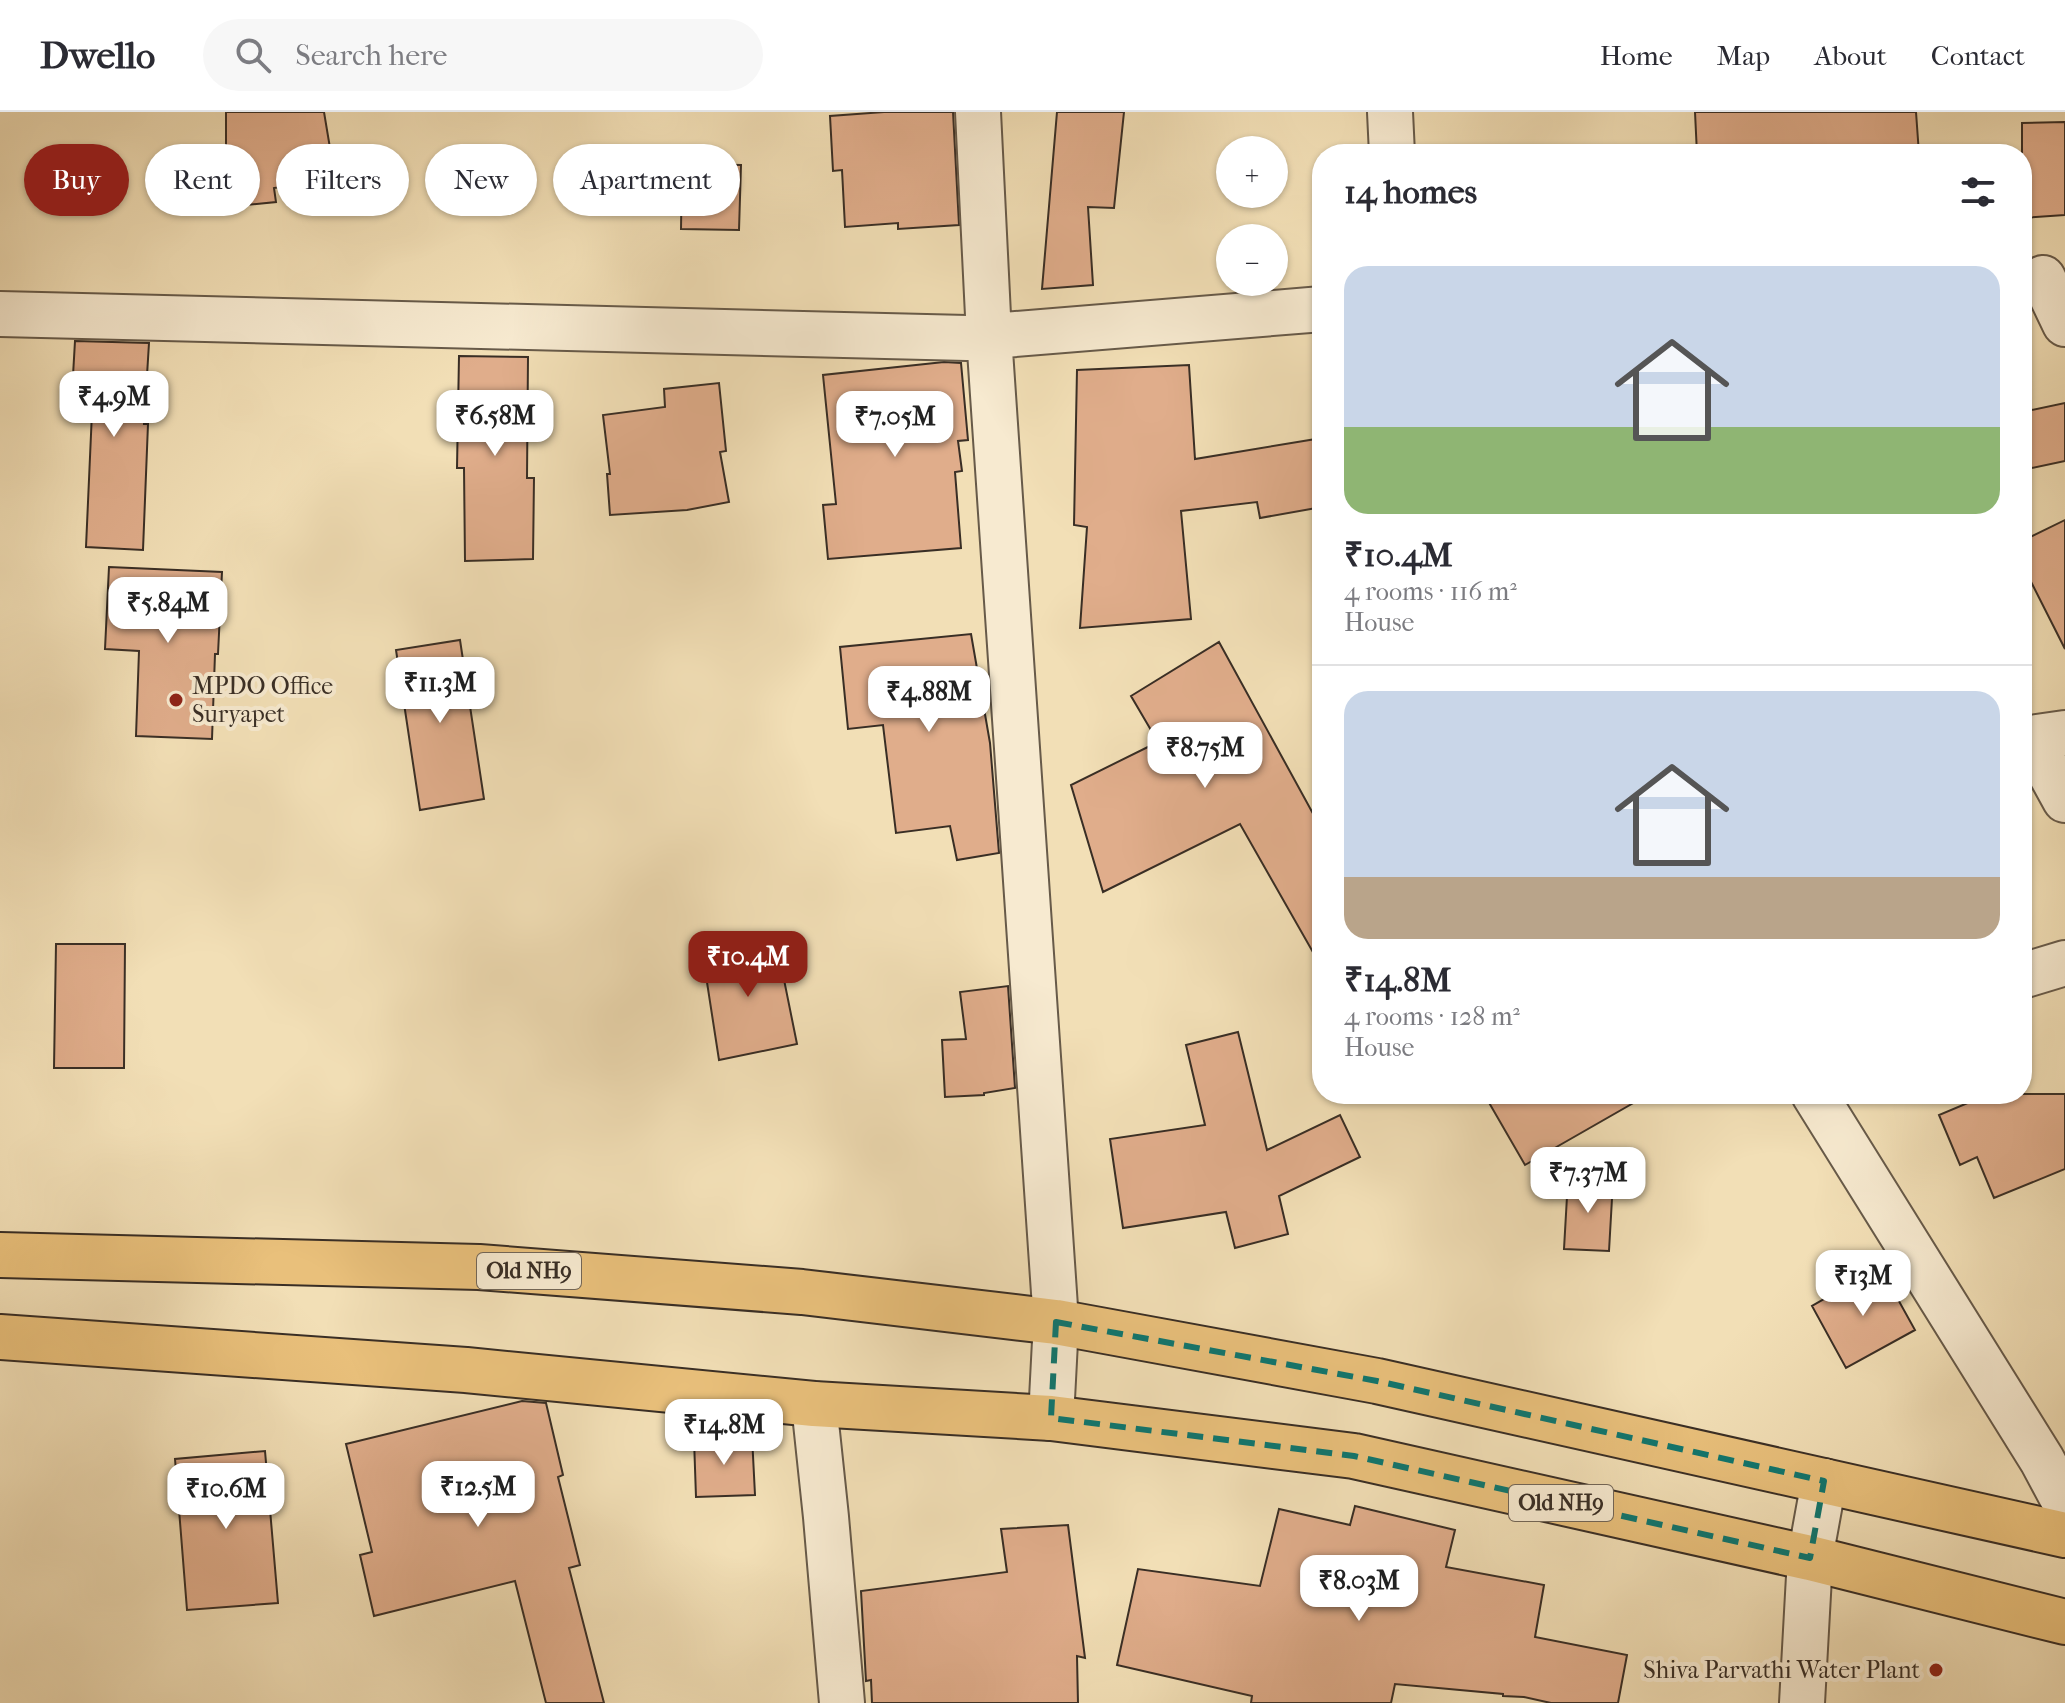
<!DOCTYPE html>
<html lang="en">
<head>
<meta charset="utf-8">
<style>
  :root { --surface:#fff; --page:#f7f7f7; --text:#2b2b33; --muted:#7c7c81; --line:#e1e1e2; --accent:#8f2418 }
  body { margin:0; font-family:"IM FELL French Canon",serif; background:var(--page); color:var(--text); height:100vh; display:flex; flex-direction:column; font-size:30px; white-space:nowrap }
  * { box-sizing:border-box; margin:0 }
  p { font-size:26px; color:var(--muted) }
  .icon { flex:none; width:44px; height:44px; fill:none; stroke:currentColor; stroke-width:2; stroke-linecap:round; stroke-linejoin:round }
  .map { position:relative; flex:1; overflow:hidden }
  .drawer { position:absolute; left:1312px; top:32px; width:720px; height:960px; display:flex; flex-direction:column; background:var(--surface); border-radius:32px; box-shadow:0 2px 6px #0004 }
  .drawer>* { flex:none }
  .top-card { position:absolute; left:24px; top:32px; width:760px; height:72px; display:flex; gap:16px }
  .tools { position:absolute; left:1216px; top:24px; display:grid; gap:16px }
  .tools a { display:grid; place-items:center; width:72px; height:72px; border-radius:50%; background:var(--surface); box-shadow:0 2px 6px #0004; font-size:40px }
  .price { position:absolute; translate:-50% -68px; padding:0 18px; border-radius:16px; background:#fff; color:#222; font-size:26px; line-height:52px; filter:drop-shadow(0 2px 4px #0008) }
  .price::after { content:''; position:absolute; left:50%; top:48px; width:24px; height:18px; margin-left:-12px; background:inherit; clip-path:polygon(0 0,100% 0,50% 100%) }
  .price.active { background:var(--accent); color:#fff }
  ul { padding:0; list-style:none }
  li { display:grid; align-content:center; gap:16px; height:424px; padding:0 32px }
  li+li { border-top:2px solid var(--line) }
  li span { display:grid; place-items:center; height:248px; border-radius:24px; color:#555 }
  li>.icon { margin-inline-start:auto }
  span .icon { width:144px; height:144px; fill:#fffc; stroke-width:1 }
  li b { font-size:34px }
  h2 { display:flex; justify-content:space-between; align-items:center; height:96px; padding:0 32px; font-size:34px }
  .chip { padding:0 28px; border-radius:36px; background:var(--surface); box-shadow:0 2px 6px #0004; font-size:28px; line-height:72px }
  .chip.active { background:var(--accent); color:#fff }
  header { display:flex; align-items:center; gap:48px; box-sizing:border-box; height:112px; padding:0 40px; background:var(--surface); border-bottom:2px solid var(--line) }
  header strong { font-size:38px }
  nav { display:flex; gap:44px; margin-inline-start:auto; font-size:28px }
  .search { width:560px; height:72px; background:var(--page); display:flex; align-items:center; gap:20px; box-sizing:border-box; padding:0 28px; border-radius:44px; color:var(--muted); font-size:30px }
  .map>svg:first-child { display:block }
  .building { fill:#e0ad8b; stroke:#392e25; stroke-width:2 }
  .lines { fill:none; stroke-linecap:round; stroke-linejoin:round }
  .street-casing { stroke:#675a49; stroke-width:48 }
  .primary-casing { stroke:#392e25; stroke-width:48 }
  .street { stroke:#f7ead0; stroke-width:44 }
  .primary { stroke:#e9c07b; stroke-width:44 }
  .marked { fill:none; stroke:#0f766e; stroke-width:6; stroke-dasharray:16 10; stroke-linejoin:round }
  .poi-dot { fill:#8f2418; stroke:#f7ead0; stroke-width:3 }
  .labels { text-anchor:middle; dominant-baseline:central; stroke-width:8; stroke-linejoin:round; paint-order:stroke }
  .shield { fill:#f7ead0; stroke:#726658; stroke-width:2 }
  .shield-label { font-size:22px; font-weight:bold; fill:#392e25 }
  .poi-label { font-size:24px; fill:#392e25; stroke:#f7ead0; text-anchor:start }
</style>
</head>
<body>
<header>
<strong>Dwello</strong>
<div class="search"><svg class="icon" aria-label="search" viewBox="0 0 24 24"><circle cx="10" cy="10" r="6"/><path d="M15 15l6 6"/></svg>Search here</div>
<nav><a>Home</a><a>Map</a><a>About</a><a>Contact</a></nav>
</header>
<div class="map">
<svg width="2065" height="1591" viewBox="0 0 2065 1591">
  <rect width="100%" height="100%" fill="#f2dfb6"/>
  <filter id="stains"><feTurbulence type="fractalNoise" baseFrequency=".0025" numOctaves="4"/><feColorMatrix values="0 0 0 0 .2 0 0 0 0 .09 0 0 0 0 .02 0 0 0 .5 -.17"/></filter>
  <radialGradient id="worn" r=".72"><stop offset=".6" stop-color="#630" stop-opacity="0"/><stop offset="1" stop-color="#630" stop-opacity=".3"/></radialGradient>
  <path class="building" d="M 226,0 L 324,0 L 335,66 L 274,76 L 276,90 L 226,95 Z
    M 884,0 L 953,0 L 959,113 L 898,117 L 898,111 L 845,115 L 842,58 L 833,59 L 830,4 Z
    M 1057,0 L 1124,0 L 1114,96 L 1088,95 L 1093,173 L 1042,177 Z
    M 1695,0 L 1916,0 L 1919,42 L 1697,42 Z
    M 2065,10 L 2065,103 L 2022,106 L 2022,11 Z
    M 682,52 L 741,53 L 739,118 L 681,117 Z
    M 75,229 L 149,231 L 144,312 L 148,312 L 143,438 L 86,435 L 92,300 L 71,298 Z
    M 459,244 L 528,245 L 527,366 L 534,366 L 533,447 L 465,449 L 464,356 L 457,356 Z
    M 944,250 L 961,251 L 968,328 L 958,329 L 962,359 L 955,360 L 961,436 L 828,447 L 823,393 L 836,392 L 823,263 Z
    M 1189,253 L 1195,347 L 1322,326 L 1322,395 L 1260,406 L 1257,390 L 1181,399 L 1191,507 L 1080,516 L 1087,415 L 1074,413 L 1077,258 Z
    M 719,271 L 726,339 L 720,340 L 729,390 L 687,398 L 610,403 L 607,362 L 610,362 L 603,303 L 665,295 L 664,277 Z
    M 2065,291 L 2065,349 L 2022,358 L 2022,300 Z
    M 2065,408 L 2065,537 L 2022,452 L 2022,429 Z
    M 109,455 L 222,460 L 218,542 L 215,542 L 212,627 L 136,624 L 139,539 L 105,537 Z
    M 971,522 L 990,631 L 999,741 L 957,748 L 950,714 L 896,721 L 883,613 L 848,617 L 840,535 Z
    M 460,528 L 484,687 L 420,698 L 396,538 Z
    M 1219,530 L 1322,718 L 1322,856 L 1240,712 L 1103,780 L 1071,673 L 1158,630 L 1131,584 Z
    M 776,828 L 797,932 L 719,948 L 702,838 Z
    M 56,832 L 125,832 L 124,956 L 54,956 Z
    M 1008,874 L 1015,976 L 984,981 L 984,983 L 945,985 L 942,928 L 966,927 L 960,880 Z
    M 1238,920 L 1267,1038 L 1340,1003 L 1360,1045 L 1279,1084 L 1288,1122 L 1235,1136 L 1226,1100 L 1123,1116 L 1110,1027 L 1205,1013 L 1186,933 Z
    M 1484,982 L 1649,982 L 1525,1053 Z
    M 1989,982 L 2065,982 L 2065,1057 L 1994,1086 L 1977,1045 L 1960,1053 L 1939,1003 Z
    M 1568,1067 L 1613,1069 L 1609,1139 L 1564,1137 Z
    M 1880,1155 L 1915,1218 L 1846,1256 L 1812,1194 Z
    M 522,1289 L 546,1291 L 563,1363 L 558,1365 L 580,1453 L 569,1456 L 604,1591 L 546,1591 L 515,1469 L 374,1504 L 360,1443 L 372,1440 L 346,1332 Z
    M 752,1324 L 755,1383 L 696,1385 L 694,1327 Z
    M 265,1339 L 278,1491 L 187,1498 L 175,1347 Z
    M 1355,1394 L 1455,1418 L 1446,1455 L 1544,1473 L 1535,1525 L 1627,1543 L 1618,1591 L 1551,1591 L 1524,1585 L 1503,1584 L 1503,1582 L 1395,1572 L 1391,1591 L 1251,1591 L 1252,1584 L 1117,1553 L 1138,1457 L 1260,1474 L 1279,1397 L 1350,1413 Z
    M 1068,1413 L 1085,1546 L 1077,1544 L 1078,1591 L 872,1591 L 871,1568 L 866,1569 L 861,1479 L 1007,1460 L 1001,1417 Z"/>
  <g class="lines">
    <defs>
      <path id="street" d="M 978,0 L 989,224 L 1056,1210 L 1051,1306
        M 1390,0 L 1392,42
        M 2043,166 L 2065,212
        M 0,202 L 967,226 L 1322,197
        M 2065,621 L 2031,626 L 2065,688
        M 2022,864 L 2065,851
        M 1814,982 L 2042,1348 L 2065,1391
        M 814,1292 L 826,1405 L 842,1591
        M 1802,1591 L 1810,1446 L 1824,1369"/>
      <path id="primary" d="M 0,1143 L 479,1155 L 802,1180 L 1056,1210 L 1377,1269 L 2065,1423
        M 0,1225 L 466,1258 L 814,1292 L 1051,1306 L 1354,1344 L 1810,1446 L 2065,1510"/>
    </defs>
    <use href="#street" class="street-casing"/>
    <use href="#primary" class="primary-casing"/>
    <use href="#street" class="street"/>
    <use href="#primary" class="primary"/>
  </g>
  <path class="marked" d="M 1056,1210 L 1377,1269 L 1824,1369 L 1810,1446 L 1354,1344 L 1051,1306 Z"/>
  <g class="poi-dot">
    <circle cx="176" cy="588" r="8"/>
    <circle cx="1936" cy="1558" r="8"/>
  </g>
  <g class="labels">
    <g class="shield">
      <rect x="477" y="1141" width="104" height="36" rx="6"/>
      <rect x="1509" y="1373" width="104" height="36" rx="6"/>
    </g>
    <g class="shield-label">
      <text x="529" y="1159">Old NH9</text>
      <text x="1561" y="1391">Old NH9</text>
    </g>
    <g class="poi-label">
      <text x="192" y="574">MPDO Office<tspan x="192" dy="28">Suryapet</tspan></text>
      <text x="1920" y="1558" text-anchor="end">Shiva Parvathi Water Plant</text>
    </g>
  </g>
  <rect width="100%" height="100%" filter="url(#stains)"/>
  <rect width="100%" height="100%" fill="url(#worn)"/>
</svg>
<div class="tools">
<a>+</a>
<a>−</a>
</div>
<b class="price" style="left:114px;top:327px">₹4.9M</b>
<b class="price" style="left:495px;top:346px">₹6.58M</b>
<b class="price" style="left:895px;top:347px">₹7.05M</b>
<b class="price" style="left:168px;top:533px">₹5.84M</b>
<b class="price" style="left:440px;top:613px">₹11.3M</b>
<b class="price" style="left:929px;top:622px">₹4.88M</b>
<b class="price" style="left:1205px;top:678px">₹8.75M</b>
<b class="price active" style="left:748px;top:887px">₹10.4M</b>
<b class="price" style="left:1588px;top:1103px">₹7.37M</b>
<b class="price" style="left:1863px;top:1206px">₹13M</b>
<b class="price" style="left:724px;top:1355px">₹14.8M</b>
<b class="price" style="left:478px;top:1417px">₹12.5M</b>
<b class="price" style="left:226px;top:1419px">₹10.6M</b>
<b class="price" style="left:1359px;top:1511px">₹8.03M</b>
<div class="top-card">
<a class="chip active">Buy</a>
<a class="chip">Rent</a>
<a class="chip">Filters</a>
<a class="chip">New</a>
<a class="chip">Apartment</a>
</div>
<section class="drawer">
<h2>14 homes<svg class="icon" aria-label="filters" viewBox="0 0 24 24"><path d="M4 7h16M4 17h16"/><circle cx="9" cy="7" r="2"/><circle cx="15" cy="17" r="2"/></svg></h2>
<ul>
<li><span style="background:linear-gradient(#c9d6e8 65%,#8fb573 0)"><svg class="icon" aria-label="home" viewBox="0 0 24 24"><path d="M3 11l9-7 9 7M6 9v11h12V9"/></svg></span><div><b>₹10.4M</b><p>4 rooms · 116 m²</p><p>House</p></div></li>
<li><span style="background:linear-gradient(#c9d6e8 75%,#b9a48a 0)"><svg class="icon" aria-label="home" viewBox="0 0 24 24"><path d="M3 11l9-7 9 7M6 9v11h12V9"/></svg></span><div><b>₹14.8M</b><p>4 rooms · 128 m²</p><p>House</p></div></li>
</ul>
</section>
</div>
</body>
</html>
